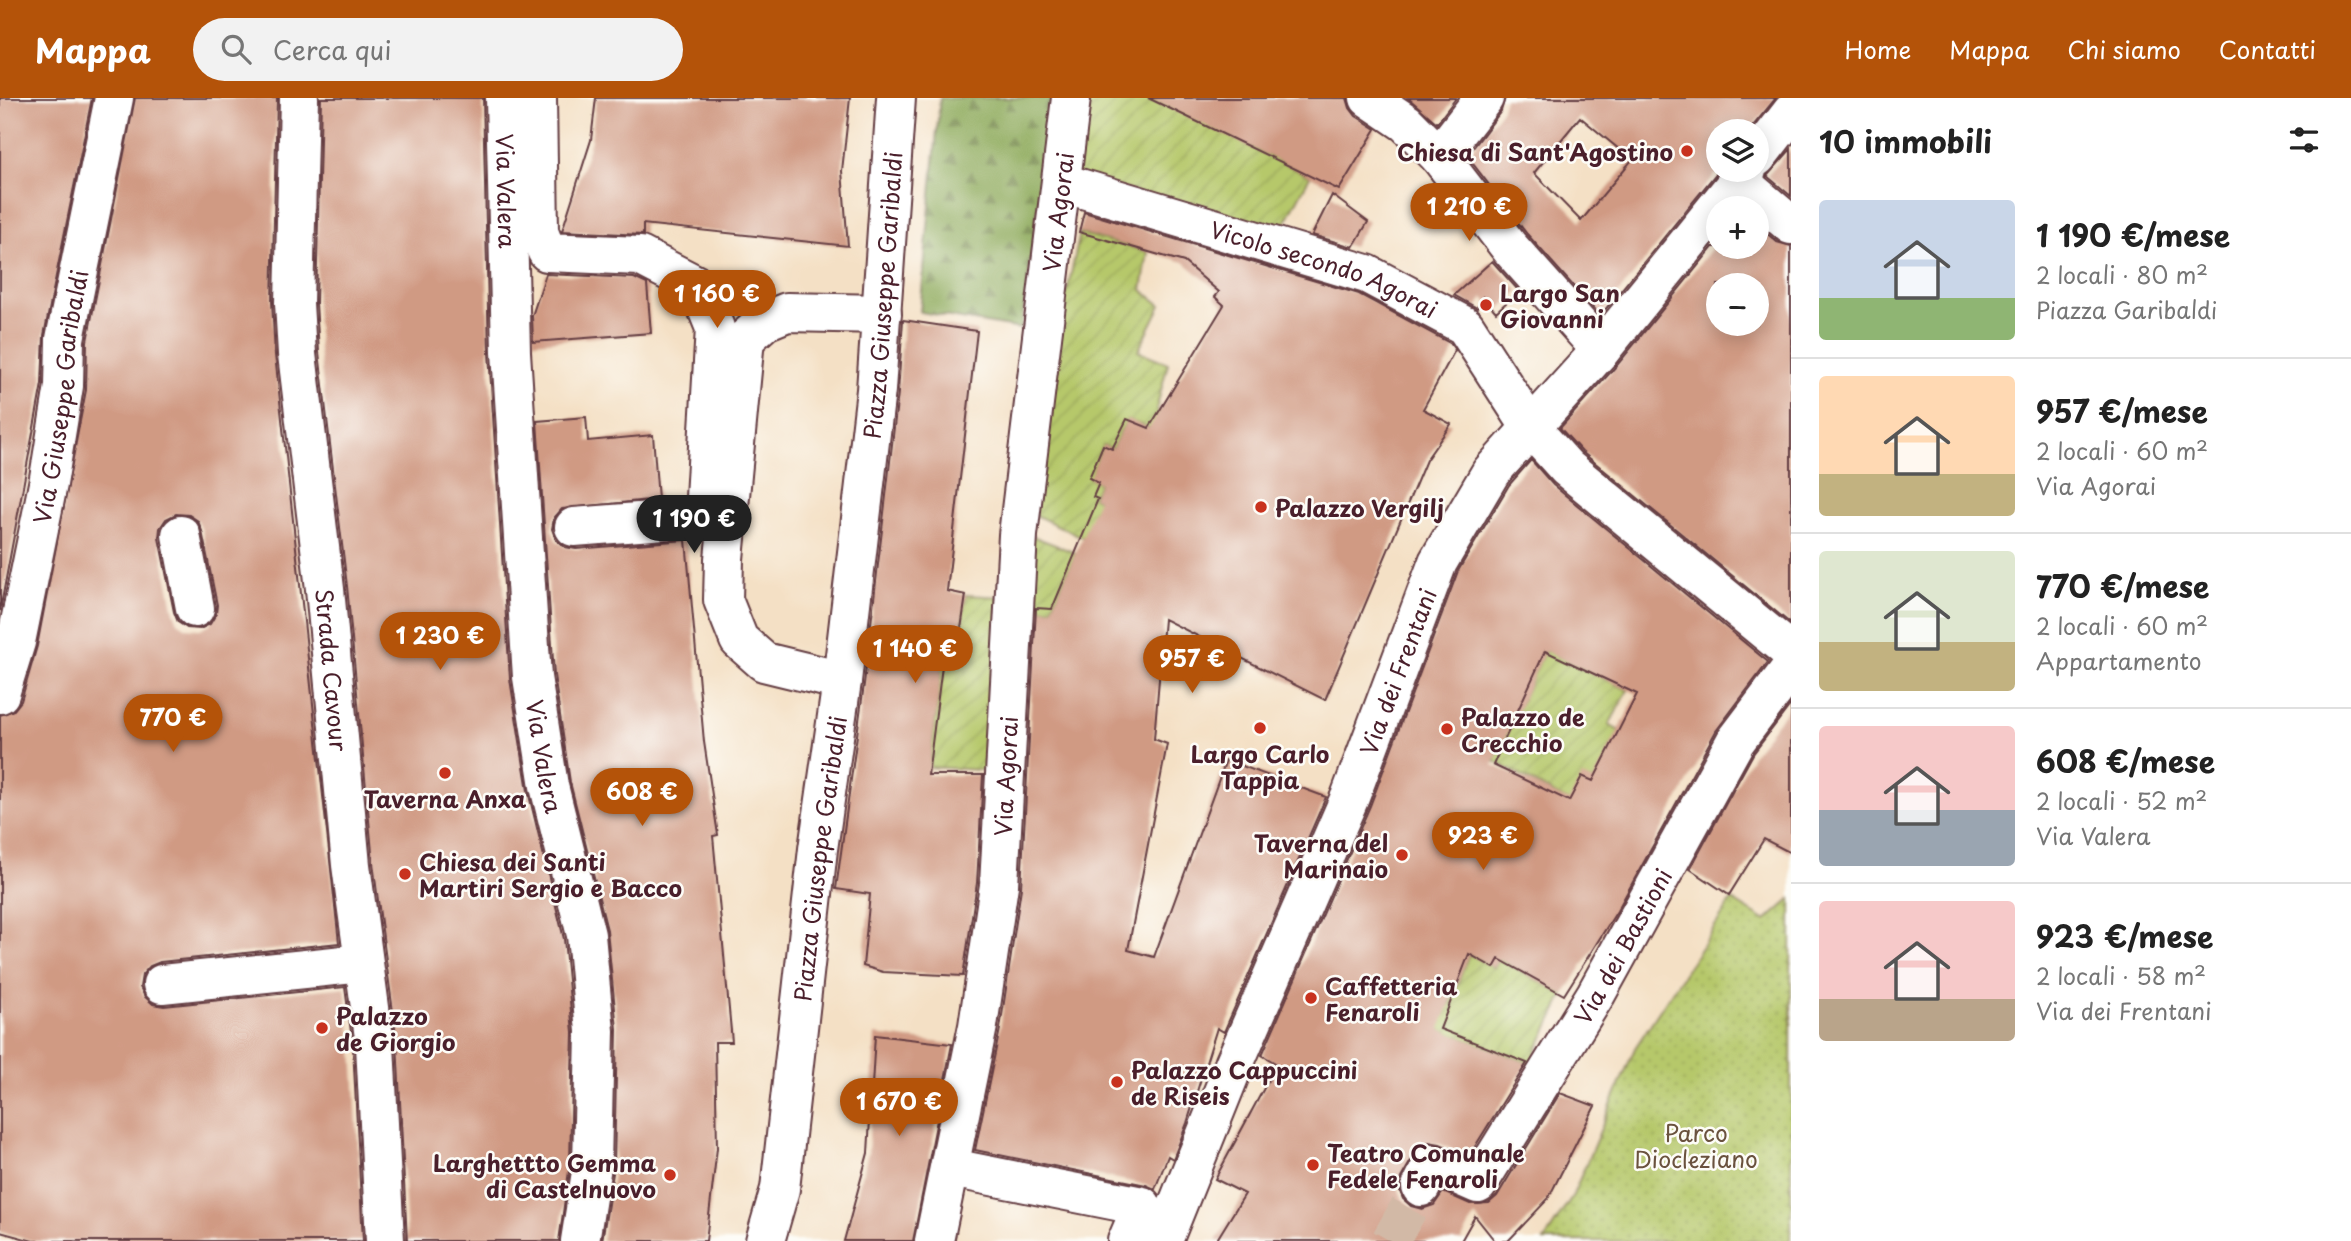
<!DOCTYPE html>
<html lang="it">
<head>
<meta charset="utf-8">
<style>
  :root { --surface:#fff; --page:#f2f2f2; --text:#222; --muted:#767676; --line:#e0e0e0; --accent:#b45309 }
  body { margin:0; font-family:"Playpen Sans",sans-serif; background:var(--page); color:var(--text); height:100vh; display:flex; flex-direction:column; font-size:26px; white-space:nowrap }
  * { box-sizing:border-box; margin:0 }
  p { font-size:23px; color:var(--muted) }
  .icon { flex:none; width:38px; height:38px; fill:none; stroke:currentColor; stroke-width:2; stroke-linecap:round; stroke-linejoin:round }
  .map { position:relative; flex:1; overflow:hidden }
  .panel { display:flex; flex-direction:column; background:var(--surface); width:560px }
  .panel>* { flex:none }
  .tools { position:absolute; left:1706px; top:21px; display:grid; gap:14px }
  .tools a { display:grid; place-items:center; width:63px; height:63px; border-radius:50%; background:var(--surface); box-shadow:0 4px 18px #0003; font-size:35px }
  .price { position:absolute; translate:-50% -60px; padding:0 16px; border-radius:24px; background:var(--accent); color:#fff; font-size:23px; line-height:46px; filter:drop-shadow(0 2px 4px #0008) }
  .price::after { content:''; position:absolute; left:50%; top:42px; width:21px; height:16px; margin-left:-10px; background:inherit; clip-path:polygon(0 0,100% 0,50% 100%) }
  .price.current { background:#222; color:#fff }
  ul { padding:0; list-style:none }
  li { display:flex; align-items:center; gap:21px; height:175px; padding:0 28px }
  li+li { border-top:2px solid var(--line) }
  li span { display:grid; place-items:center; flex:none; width:196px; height:140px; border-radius:7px; color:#555 }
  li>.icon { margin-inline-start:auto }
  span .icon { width:84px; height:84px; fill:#fffc; stroke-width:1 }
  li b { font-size:30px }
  h2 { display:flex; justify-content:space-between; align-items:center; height:84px; padding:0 28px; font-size:30px }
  header { display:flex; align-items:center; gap:42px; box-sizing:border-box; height:98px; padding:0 35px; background:var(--accent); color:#fff }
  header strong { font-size:33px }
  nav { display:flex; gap:38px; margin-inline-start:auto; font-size:24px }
  .search { width:490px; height:63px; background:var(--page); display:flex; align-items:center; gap:18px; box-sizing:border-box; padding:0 24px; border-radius:38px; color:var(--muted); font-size:26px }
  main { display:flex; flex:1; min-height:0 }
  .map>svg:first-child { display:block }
  .forest { fill:url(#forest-firs); stroke:#6d6645; stroke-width:2 }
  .park { fill:url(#park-dots); stroke:#80744b; stroke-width:2 }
  .garden { fill:url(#garden-furrows); stroke:#80744b; stroke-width:2 }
  .building { fill:#d09a83; fill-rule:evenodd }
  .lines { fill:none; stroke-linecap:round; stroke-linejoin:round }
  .minor-tunnel { stroke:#d2b9a6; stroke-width:38; stroke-dasharray:38 19; stroke-linecap:butt }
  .minor-casing { stroke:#643c42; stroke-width:42 }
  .minor { stroke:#fff; stroke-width:38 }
  .poi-dot { fill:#c8321e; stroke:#fdfcf7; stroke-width:2.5 }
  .labels { text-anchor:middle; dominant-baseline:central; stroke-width:5; stroke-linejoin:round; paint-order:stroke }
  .poi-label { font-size:23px; font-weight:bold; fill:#4a1f2b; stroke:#fdfcf7; text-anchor:start }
  .street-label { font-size:23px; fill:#4a1f2b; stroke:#fdfcf7 }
  .park-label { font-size:23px; fill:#6a523e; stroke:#fdfcf7 }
</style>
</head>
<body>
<header>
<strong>Mappa</strong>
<div class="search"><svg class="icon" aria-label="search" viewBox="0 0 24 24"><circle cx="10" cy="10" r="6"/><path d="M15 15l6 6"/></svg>Cerca qui</div>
<nav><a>Home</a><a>Mappa</a><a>Chi siamo</a><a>Contatti</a></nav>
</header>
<main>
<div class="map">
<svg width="1791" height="1143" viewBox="0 0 1791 1143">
  <defs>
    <pattern id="forest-firs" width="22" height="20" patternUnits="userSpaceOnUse" patternTransform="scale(1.75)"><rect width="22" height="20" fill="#90ac5f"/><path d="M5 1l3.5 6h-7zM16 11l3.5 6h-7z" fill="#788b4f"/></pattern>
    <pattern id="park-dots" width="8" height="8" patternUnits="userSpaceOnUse" patternTransform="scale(1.75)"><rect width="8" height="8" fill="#b6c86b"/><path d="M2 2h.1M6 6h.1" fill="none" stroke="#9eab5d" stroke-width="1.8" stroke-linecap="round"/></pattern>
    <pattern id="garden-furrows" width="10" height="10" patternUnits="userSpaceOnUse" patternTransform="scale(1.75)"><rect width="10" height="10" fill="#b6c86b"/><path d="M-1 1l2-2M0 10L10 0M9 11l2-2" fill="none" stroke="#9eab5d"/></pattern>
  </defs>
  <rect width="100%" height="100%" fill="#fdfcf7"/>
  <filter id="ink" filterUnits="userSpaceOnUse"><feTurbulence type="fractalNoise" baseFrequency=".0143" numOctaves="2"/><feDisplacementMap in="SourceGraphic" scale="14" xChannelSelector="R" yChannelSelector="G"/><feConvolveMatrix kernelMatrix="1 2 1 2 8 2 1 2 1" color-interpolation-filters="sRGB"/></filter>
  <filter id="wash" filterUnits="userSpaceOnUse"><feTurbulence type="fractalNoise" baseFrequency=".00686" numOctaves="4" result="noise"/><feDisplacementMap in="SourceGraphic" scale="28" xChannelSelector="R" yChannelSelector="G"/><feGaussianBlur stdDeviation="1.57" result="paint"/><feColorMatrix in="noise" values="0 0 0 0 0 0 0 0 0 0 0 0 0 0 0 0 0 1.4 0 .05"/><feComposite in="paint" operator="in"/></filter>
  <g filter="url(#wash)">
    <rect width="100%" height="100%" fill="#f4e0c5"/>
    <path class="forest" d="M 940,0 L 1053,0 L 1021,231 L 920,214 Z"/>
    <path class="park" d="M 1791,801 L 1791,1143 L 1544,1143 L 1573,1097 L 1635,950 L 1732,802 L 1766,823 Z"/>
    <path class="garden" d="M 1089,0 L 1152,0 L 1310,78 L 1280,135 L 1075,77 Z
      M 1080,135 L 1148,154 L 1142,192 L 1161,207 L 1138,253 L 1168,265 L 1156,312 L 1238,347 L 1155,332 L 1127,322 L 1112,351 L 1103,347 L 1090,380 L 1099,385 L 1093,399 L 1164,431 L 1147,470 L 1035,417 L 1044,298 Z
      M 1027,436 L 1076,455 L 1052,511 L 1022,509 Z
      M 966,497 L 1005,499 L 997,673 L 929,669 L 947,529 L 961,531 Z
      M 1545,552 L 1628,592 L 1609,627 L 1632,640 L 1614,682 L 1569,704 L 1494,663 Z
      M 1469,856 L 1494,870 L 1499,861 L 1564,897 L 1530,966 L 1422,925 L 1450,906 Z"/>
    <g id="blocks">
      <path class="building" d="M 0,0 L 92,0 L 44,237 L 42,286 L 0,513 Z
        M 135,0 L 277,0 L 272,204 L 275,257 L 339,845 L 160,864 L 150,868 L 142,877 L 140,889 L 145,899 L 153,906 L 164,908 L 345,889 L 353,949 L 363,1143 L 33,1143 L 0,1134 L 0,617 L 14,612 L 21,603 L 37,548 L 86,292 L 87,243 ZM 176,416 L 189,417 L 198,423 L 202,433 L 217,507 L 216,516 L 210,526 L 200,531 L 187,530 L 178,524 L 174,514 L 159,440 L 160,430 L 166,421 Z
        M 321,0 L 483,0 L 489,255 L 510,581 L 528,693 L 564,841 L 573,934 L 570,1066 L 559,1143 L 407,1143 L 397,944 L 373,765 L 347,488 L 319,254 L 316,205 Z
        M 596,0 L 850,0 L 842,73 L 848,148 L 643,126 L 643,137 L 562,133 L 591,42 Z
        M 1148,0 L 1347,0 L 1350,10 L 1356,18 L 1376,31 L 1339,92 Z
        M 1408,0 L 1456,0 L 1437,25 Z
        M 1505,0 L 1776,0 L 1749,33 L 1718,33 L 1719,72 L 1600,218 L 1527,136 L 1467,58 L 1501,13 ZM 1580,19 L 1632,62 L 1581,123 L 1534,75 Z
        M 1791,51 L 1791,98 L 1767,78 Z
        M 1332,97 L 1368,124 L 1353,149 L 1312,137 Z
        M 1084,114 L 1359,196 L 1450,245 L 1455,252 L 1423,311 L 1451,326 L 1426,362 L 1325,602 L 1164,521 L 1154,641 L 1167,646 L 1128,852 L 1154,859 L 1226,662 L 1326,699 L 1224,934 L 1217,930 L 1187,1025 L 1173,1061 L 1168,1058 L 1155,1091 L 1146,1087 L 975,1052 L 1000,931 L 1021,790 L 1036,510 L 1052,511 L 1098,401 L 1093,399 L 1099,385 L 1089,380 L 1103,347 L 1112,351 L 1127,321 L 1149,330 L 1224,207 L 1215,199 L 1219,194 L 1184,164 L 1079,134 Z
        M 1757,127 L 1777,144 L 1791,148 L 1791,526 L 1582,354 L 1560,330 L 1618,266 L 1713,149 L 1757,149 ZM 1718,187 L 1757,187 L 1757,226 L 1718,226 Z
        M 1492,163 L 1519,193 L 1496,214 L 1483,199 L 1477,210 L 1454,197 Z
        M 546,176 L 634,180 L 647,186 L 651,235 L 533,244 L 532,218 Z
        M 903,222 L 977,233 L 947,493 L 966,497 L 961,531 L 947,529 L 928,677 L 983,677 L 977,785 L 963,878 L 883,874 L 863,868 L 870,796 L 836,791 L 864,586 L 898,295 Z
        M 586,319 L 588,343 L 653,337 L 658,401 L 562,411 L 554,420 L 552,431 L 556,442 L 565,449 L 576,451 L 686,442 L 704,644 L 718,737 L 713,738 L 732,944 L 715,944 L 717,1050 L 706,1143 L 602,1143 L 614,1069 L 617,931 L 607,832 L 570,684 L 554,577 L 537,323 Z
        M 1531,362 L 1553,387 L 1768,564 L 1716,633 L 1617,813 L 1564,897 L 1499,861 L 1494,870 L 1469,856 L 1440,931 L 1527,965 L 1469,1058 L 1440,1046 L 1429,1044 L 1419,1049 L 1401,1080 L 1399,1091 L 1403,1101 L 1411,1108 L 1422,1111 L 1434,1107 L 1443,1094 L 1470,1106 L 1489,1105 L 1497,1098 L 1560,995 L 1595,1008 L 1548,1101 L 1508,1143 L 1495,1143 L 1475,1118 L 1461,1143 L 1216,1143 L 1245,1096 L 1215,1081 L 1277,966 L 1262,957 L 1370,708 L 1458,473 L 1509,387 ZM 1545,553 L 1637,596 L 1593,683 L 1582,678 L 1569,703 L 1493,667 Z
        M 1791,606 L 1791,755 L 1764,741 L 1729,797 L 1690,771 L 1753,656 Z
        M 875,937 L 952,946 L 913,1143 L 844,1143 L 868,1055 Z"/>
    </g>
  </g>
  <g filter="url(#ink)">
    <use href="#blocks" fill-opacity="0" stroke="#643c42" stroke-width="2"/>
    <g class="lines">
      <path class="minor-tunnel" d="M 1390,1143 L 1421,1089"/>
      <defs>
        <g id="minor">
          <path id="s1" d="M 299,0 L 294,205 L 297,256 L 325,491 L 351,767 L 375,947 L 385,1143"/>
          <path id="s2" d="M 505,0 L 511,254 L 532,579 L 549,688 L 586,837 L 595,933 L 592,1068 L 580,1143"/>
          <path d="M 537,0 L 539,134 L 547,154 L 640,158 L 698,188 L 715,230 L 705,399 L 716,407"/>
          <path d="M 1369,0 L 1406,25 L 1439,58 L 1510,150 L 1601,252"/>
          <path d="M 1439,58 L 1484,0"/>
          <path d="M 1757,59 L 1791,15"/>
          <path d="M 1739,83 L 1791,127"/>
          <path id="s3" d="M 1063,85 L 1367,176 L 1465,228 L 1531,330 L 1567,370 L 1791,554"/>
          <path d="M 574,429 L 729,417"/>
          <path d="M 181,437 L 195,510"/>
          <path d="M 842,583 L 764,564 L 739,542 L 723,502 L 724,461 L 745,241 L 765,223 L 787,214 L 882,216"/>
          <path id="s4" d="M 0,596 L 16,544 L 48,386 L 64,288 L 65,241 L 114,0"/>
          <path d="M 162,886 L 363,865"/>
          <path d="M 951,1070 L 1142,1108 L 1127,1143"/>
          <path id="s5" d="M 1421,1089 L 1432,1066 L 1478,1086 L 1596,896 L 1735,644 L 1791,570"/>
          <path id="s6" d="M 765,1143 L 780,1091 L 818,751 L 842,583 L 876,292 L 896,0"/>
          <path id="s7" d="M 934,1143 L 978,928 L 999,787 L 1018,437 L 1071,0"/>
          <path id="s8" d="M 1163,1143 L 1235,964 L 1350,699 L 1438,464 L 1491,374 L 1601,252 L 1747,72"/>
        </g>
      </defs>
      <use href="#minor" class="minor-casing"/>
      <use href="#minor" class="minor"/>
    </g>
  </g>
  <g class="poi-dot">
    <circle cx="1687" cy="53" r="7"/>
    <circle cx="1486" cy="207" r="7"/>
    <circle cx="1261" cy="409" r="7"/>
    <circle cx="1260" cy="630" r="7"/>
    <circle cx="1447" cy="631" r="7"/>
    <circle cx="445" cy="675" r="7"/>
    <circle cx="1402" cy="757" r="7"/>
    <circle cx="405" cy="776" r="7"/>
    <circle cx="1311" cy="900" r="7"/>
    <circle cx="322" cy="930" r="7"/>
    <circle cx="1117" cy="984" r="7"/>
    <circle cx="1313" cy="1067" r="7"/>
    <circle cx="670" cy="1077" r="7"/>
  </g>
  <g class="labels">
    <g class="poi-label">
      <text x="1673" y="53" text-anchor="end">Chiesa di Sant'Agostino</text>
      <text x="1500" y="194">Largo San<tspan x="1500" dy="26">Giovanni</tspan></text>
      <text x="1275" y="409">Palazzo Vergilj</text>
      <text x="1461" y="618">Palazzo de<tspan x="1461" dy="26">Crecchio</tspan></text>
      <text x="1260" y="655" text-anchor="middle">Largo Carlo<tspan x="1260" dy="26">Tappia</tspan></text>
      <text x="445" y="700" text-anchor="middle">Taverna Anxa</text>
      <text x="1388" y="744" text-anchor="end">Taverna del<tspan x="1388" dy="26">Marinaio</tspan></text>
      <text x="419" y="763">Chiesa dei Santi<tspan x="419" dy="26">Martiri Sergio e Bacco</tspan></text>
      <text x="1325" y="887">Caffetteria<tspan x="1325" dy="26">Fenaroli</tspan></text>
      <text x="336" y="917">Palazzo<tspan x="336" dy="26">de Giorgio</tspan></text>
      <text x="1131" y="971">Palazzo Cappuccini<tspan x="1131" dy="26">de Riseis</tspan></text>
      <text x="1327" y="1054">Teatro Comunale<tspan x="1327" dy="26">Fedele Fenaroli</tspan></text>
      <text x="656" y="1064" text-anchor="end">Larghettto Gemma<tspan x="656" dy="26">di Castelnuovo</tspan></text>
    </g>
    <g class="street-label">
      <text stroke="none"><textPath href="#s2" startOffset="93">Via Valera</textPath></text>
      <text stroke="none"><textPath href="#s7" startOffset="1038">Via Agorai</textPath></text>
      <text stroke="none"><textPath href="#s3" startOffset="275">Vicolo secondo Agorai</textPath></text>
      <text stroke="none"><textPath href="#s6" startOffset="954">Piazza Giuseppe Garibaldi</textPath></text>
      <text stroke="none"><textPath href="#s4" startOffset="304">Via Giuseppe Garibaldi</textPath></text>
      <text stroke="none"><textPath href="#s1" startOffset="574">Strada Cavour</textPath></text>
      <text stroke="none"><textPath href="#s8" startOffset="616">Via dei Frentani</textPath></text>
      <text stroke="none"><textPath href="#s2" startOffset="660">Via Valera</textPath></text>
      <text stroke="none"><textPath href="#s7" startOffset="471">Via Agorai</textPath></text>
      <text stroke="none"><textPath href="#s6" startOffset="387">Piazza Giuseppe Garibaldi</textPath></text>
      <text stroke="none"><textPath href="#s5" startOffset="354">Via dei Bastioni</textPath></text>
    </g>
    <g class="park-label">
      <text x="1696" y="1034">Parco<tspan x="1696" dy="26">Diocleziano</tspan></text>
    </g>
  </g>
</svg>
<div class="tools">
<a><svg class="icon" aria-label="layers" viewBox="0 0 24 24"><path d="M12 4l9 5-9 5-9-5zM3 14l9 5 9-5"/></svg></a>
<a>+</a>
<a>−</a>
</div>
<b class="price" style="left:1469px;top:145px">1 210 €</b>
<b class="price" style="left:717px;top:232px">1 160 €</b>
<b class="price current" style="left:694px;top:457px">1 190 €</b>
<b class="price" style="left:440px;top:574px">1 230 €</b>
<b class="price" style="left:915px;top:587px">1 140 €</b>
<b class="price" style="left:1192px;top:597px">957 €</b>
<b class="price" style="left:173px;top:656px">770 €</b>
<b class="price" style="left:642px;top:730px">608 €</b>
<b class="price" style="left:1483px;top:774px">923 €</b>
<b class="price" style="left:899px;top:1040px">1 670 €</b>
</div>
<section class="panel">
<h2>10 immobili<svg class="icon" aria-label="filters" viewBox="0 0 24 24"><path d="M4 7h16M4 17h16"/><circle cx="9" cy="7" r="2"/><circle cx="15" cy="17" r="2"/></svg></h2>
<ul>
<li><span style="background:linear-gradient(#c9d6e8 70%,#8fb573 0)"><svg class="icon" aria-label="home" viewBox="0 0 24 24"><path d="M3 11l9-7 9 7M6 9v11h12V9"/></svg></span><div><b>1 190 €/mese</b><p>2 locali · 80 m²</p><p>Piazza Garibaldi</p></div></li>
<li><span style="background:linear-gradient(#ffd9b3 70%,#c2b280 0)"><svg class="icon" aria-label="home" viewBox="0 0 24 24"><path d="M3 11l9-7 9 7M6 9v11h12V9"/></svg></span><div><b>957 €/mese</b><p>2 locali · 60 m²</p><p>Via Agorai</p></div></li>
<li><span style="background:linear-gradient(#dfe7d0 65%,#c2b280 0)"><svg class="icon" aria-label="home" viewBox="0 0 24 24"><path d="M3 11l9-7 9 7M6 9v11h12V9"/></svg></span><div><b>770 €/mese</b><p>2 locali · 60 m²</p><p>Appartamento</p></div></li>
<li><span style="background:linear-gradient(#f6c9c9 60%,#9aa5b1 0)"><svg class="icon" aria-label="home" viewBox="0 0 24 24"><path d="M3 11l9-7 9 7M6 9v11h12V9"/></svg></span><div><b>608 €/mese</b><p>2 locali · 52 m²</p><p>Via Valera</p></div></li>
<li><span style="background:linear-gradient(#f6c9c9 70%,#b9a48a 0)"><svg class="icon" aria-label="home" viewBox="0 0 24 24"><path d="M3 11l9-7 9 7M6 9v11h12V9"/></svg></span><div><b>923 €/mese</b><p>2 locali · 58 m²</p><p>Via dei Frentani</p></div></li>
</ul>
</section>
</main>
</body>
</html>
